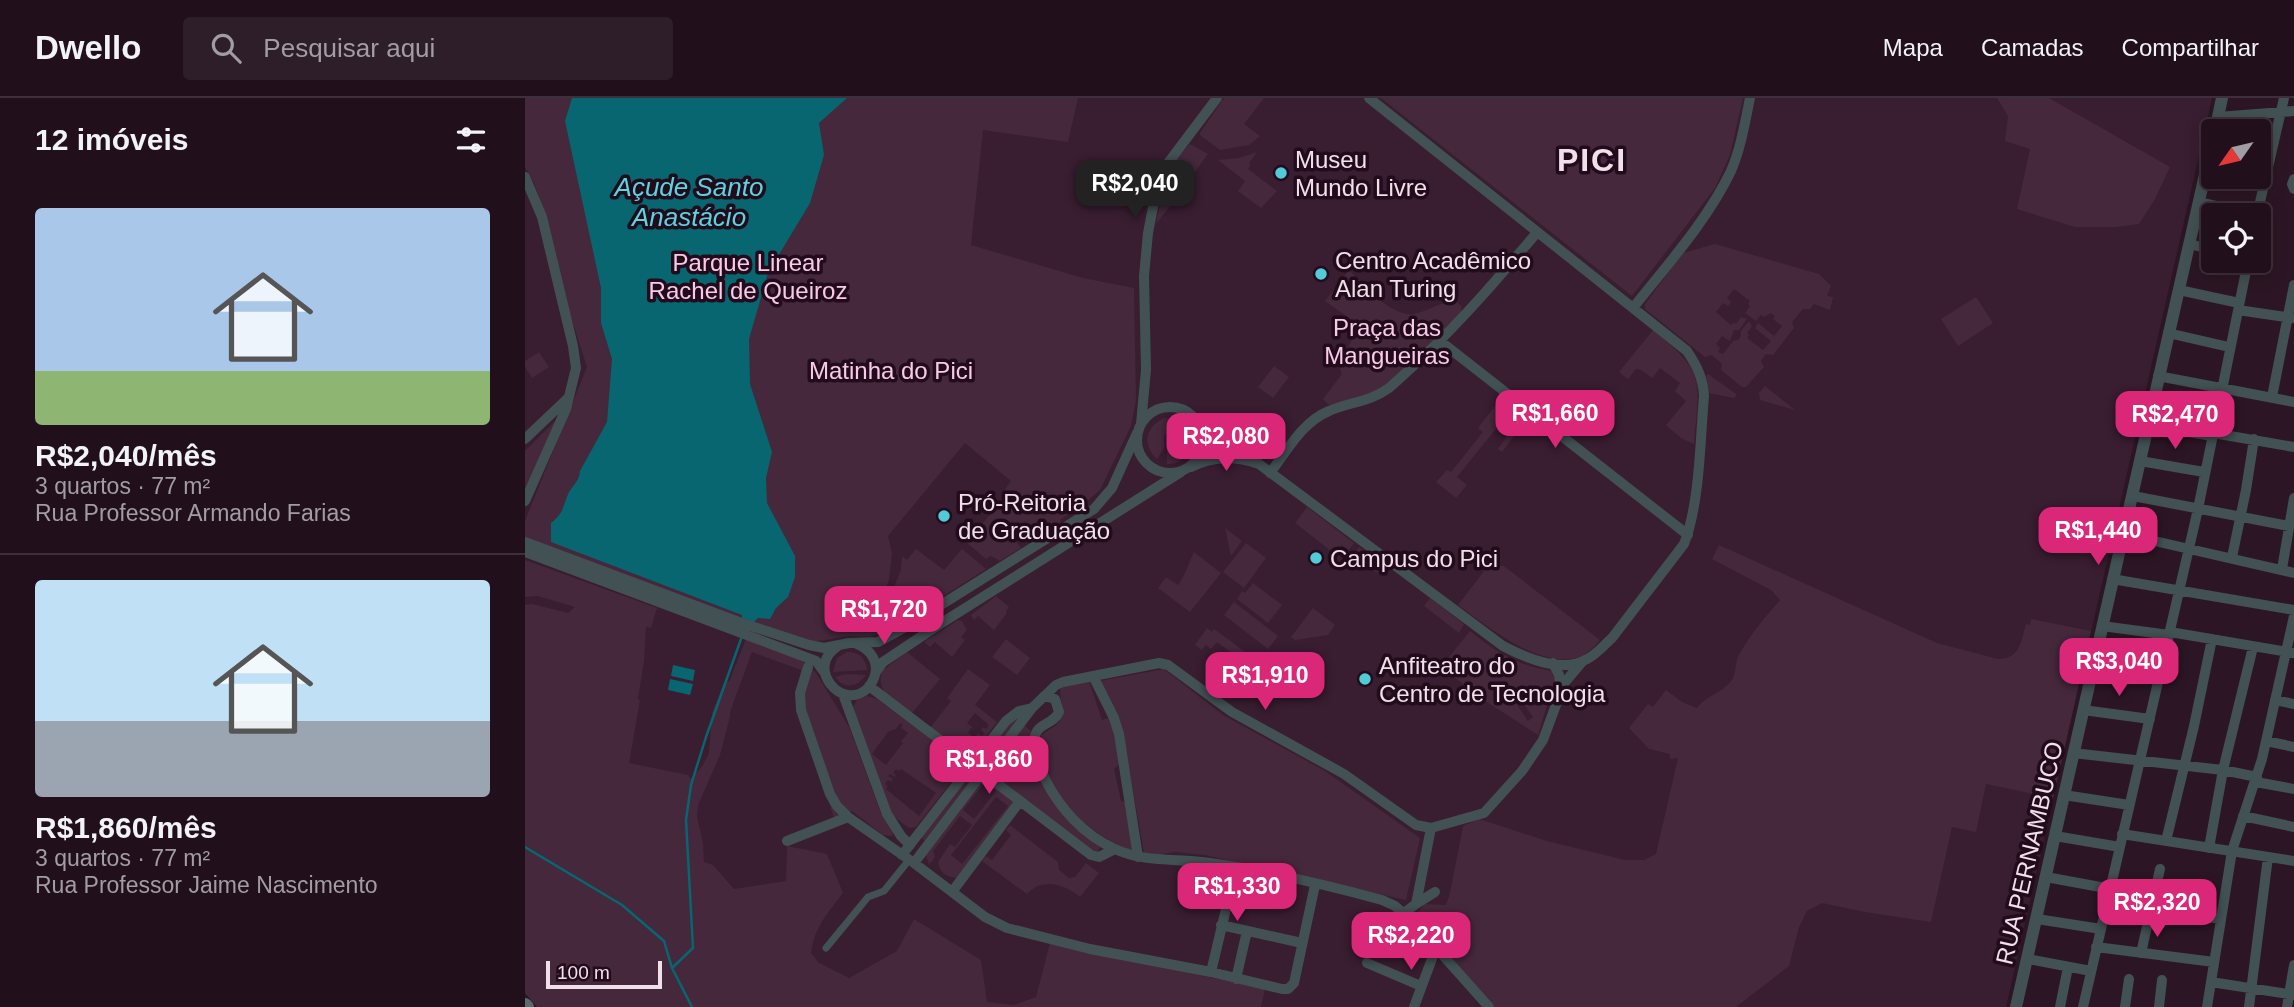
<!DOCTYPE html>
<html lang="pt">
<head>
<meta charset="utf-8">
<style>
  :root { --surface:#21101c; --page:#2d1e29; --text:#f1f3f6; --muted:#a29da3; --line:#3e303b; --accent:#db2777 }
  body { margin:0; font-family:Arial,sans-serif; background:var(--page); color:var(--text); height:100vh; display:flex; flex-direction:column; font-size:26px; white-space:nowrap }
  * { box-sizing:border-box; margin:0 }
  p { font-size:23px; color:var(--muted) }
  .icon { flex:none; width:38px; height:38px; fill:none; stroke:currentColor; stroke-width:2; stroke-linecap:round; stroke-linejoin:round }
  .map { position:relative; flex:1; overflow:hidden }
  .side { display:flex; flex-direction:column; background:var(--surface); width:525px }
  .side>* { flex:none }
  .needle { width:46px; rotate:236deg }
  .tools { position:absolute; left:1676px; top:21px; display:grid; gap:14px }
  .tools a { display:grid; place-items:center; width:70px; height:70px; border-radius:7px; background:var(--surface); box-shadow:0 4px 18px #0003,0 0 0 2px var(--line); font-size:35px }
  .scale { position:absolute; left:21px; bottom:18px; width:116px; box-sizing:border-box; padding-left:7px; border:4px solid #f1e0eb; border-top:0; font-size:19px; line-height:24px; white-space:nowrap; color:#f1e0eb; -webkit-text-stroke:5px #220c1c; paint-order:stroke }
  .price { position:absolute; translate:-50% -60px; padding:0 16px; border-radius:14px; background:var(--accent); color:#fff; font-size:23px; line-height:46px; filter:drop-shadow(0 2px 4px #0008) }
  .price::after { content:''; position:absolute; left:50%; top:42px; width:21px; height:16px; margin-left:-10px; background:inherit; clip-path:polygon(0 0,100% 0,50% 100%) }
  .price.selected { background:#222; color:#fff }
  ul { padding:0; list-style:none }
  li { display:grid; align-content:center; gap:14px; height:371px; padding:0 35px }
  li+li { border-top:2px solid var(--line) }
  li span { display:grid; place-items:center; height:217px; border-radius:7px; color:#555 }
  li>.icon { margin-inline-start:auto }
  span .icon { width:126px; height:126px; fill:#fffc; stroke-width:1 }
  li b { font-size:30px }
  h2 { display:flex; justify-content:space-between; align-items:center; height:84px; padding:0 35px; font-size:30px }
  header { display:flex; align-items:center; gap:42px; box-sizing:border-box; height:98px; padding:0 35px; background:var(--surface); border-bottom:2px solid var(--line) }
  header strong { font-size:33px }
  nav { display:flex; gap:38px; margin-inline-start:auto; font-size:24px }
  .search { width:490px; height:63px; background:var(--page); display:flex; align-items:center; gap:18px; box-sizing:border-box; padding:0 24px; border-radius:7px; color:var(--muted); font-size:26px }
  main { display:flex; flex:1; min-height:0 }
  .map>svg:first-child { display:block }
  .built { fill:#391d31 }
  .green { fill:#45283c; fill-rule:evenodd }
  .water { fill:#07666f }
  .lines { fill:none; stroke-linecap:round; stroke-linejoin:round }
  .stream { stroke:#07666f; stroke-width:2.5 }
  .pedestrian { stroke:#425153; stroke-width:7 }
  .minor { stroke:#425153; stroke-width:10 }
  .tertiary { stroke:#425153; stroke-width:12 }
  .secondary { stroke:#556e71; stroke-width:14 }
  .poi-dot { fill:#52cbd9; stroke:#220c1c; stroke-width:2.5 }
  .labels { text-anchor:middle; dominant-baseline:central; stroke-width:7; stroke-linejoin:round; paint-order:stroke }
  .poi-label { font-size:24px; fill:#f1e0eb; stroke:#220c1c; text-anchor:start }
  .park-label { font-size:24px; fill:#f8cae8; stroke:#220c1c }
  .street-label { font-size:24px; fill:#f1e0eb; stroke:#220c1c }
  .water-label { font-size:26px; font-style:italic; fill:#5bd3e1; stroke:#220c1c }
  .district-label { font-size:32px; font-weight:bold; letter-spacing:2px; fill:#f1e0eb; stroke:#220c1c }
</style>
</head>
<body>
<header>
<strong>Dwello</strong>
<div class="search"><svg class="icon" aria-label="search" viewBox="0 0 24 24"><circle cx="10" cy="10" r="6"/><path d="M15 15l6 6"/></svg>Pesquisar aqui</div>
<nav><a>Mapa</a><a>Camadas</a><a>Compartilhar</a></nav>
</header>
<main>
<section class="side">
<h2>12 imóveis<svg class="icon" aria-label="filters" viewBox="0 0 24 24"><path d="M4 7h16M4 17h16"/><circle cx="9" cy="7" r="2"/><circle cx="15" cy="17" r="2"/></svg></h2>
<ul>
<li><span style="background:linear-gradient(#a9c7e8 75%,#8fb573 0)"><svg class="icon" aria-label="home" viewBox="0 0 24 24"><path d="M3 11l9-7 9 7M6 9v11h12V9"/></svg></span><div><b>R$2,040/mês</b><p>3 quartos · 77 m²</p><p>Rua Professor Armando Farias</p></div></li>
<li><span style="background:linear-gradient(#bfe0f5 65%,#9aa5b1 0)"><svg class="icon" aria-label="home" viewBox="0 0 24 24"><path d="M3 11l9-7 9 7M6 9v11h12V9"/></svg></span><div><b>R$1,860/mês</b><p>3 quartos · 77 m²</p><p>Rua Professor Jaime Nascimento</p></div></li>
</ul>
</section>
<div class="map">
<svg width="1769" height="909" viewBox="0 0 1769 909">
  <rect width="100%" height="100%" fill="#2c1625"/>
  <path class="built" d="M 0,0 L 1687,0 L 1481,909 L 12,909 L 0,895 Z"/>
  <path class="green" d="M 0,0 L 553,0 L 543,44 L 458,32 L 446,147 L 558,180 L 609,190 L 611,302 L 606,328 L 575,392 L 562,403 L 535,422 L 536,424 L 508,442 L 493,427 L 487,426 L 483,432 L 496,450 L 475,463 L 466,458 L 461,461 L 442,445 L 446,439 L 450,442 L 453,438 L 450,435 L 483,394 L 480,391 L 486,383 L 440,345 L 363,438 L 367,455 L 364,482 L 355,504 L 360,534 C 347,540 338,538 325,538 C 311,539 298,544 283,543 L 131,490 L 0,441 L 0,423 L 62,269 L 44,213 L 24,129 L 9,85 L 0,69 Z
    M 699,0 L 739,0 L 719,26 L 735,38 L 724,47 L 695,52 L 675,37 L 675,35 Z
    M 856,0 L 1218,0 L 1205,57 L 1190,90 L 1107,198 Z
    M 1472,0 L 1524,0 L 1645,69 L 1630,101 L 1614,126 L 1591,129 L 1550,129 L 1492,111 L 1505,51 L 1480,43 L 1483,18 Z
    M 665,46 L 683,56 L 656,93 L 640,82 L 646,67 Z
    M 732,54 L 724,65 L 726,66 L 723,71 L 752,93 L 736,110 L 713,93 L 720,83 L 693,62 L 714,60 Z
    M 640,90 L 652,99 L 631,126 L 638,91 Z
    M 1190,146 L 1294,176 L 1306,188 L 1302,198 L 1308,199 L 1305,212 L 1289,206 L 1285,211 L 1278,211 L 1267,224 L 1269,230 L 1248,257 L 1241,256 L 1236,263 L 1239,269 L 1221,289 L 1217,289 L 1196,272 L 1197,266 L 1187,257 L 1180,259 L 1120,211 L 1120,206 L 1158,155 ZM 1209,191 L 1225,203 L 1223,206 L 1225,208 L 1220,215 L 1231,223 L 1236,217 L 1239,219 L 1246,215 L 1250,218 L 1248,221 L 1257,228 L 1249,238 L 1233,225 L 1230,230 L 1246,243 L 1238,252 L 1222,240 L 1224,237 L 1222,235 L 1227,228 L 1224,223 L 1216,233 L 1216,238 L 1213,242 L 1208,243 L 1198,256 L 1193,254 L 1195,250 L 1191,246 L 1197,238 L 1205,243 L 1209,232 L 1214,232 L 1222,221 L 1216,219 L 1211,226 L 1209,224 L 1206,227 L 1191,214 L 1198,205 L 1203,208 L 1206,204 L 1202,200 Z
    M 824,172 C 839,187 869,223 893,215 C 906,211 917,204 930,202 L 936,208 L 937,216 L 875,277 L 849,295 L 805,308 L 798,301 L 817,276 L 814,268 L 831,233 L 827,222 L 800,203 Z
    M 1451,199 L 1468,225 L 1433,248 L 1416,221 Z
    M 1128,232 C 1182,276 1174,281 1169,346 L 1156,340 L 1141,327 L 1161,303 L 1150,293 L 1155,285 L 1135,270 L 1127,280 L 1116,272 L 1111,271 L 1103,281 L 1094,274 Z
    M 14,254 L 24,269 L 7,280 L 0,269 L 0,263 Z
    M 749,268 L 764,279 L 748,300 L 733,289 Z
    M 1183,276 L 1211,296 L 1211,298 L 1209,300 L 1184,295 L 1181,278 Z
    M 1240,288 L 1270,312 L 1235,302 L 1234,295 Z
    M 976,300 L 979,300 L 988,306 L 977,320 L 993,333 L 977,354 L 973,351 L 984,335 L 974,327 L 932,379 L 942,387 L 931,400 L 911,384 L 922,372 L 926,374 L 958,334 L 953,330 Z
    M 639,320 L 656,322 L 655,328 L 645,331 L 639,338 L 639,350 L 632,361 C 617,347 620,329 639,320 Z
    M 29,324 L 30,325 L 0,392 L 0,353 Z
    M 665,329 C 674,348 663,366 642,366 L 642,352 L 645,343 L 653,341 Z
    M 782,409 L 829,445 L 824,452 L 817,447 L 810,456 L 770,425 Z
    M 700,430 L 717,443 L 706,458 Z
    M 721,445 L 741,460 L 719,490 L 698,474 Z
    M 1194,447 L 1412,545 L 1473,561 C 1495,561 1496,544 1501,526 L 1505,527 L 1506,521 L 1566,533 L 1528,700 L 1461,686 L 1451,734 L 1427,729 L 1406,824 L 1340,814 L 1297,805 L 1282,813 L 1274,829 L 1264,868 L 1211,909 L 969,909 L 889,818 L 900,806 L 921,807 L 925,795 L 938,728 L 954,721 L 1022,743 L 1100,762 L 1119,762 L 1131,756 L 1153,660 L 1145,661 L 1145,656 L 1124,651 L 1104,630 L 1123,606 L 1128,609 L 1141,592 L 1157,604 L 1172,610 C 1183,596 1196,596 1206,583 C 1212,576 1209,565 1214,557 C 1225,537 1240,519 1255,502 L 1246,492 L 1187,461 Z
    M 834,449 L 858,467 L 852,475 L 828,457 Z
    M 391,451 L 419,472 L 437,451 L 461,471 L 379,523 L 370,522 L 364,515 L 362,507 L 376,472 L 377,458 L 382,462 Z
    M 669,454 L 696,475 L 665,514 L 633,490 L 641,479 L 653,487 C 661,476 663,466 669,454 Z
    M 0,462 L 132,510 L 126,530 L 121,529 L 119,563 L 113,601 L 115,602 L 104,665 L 163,677 L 166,681 L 178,667 L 184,655 L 187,615 L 200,583 L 204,584 L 221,541 C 244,550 275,556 291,575 L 324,629 L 356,715 L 368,735 L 367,738 L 358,737 L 327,713 L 309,720 L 271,608 L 276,572 L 227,554 L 205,614 L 205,618 L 195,657 L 173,707 L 172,719 L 178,745 L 179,764 L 188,767 L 209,791 L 261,783 L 262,748 L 302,756 L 318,795 C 302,816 290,828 286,855 L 294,865 L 324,880 L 372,853 L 389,821 L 456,862 L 462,904 L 489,907 L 511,899 L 525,845 L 740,891 L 736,909 L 12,909 L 0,895 L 0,507 L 7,506 L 43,515 L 50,509 L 13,498 L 0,499 Z
    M 963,468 L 979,468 L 1075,542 C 1069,549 1062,556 1054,559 C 1015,572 962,528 933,507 Z
    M 728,485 L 757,507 L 743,525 L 712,501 L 717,493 L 720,495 Z
    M 471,498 L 484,509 L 481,513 L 482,515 L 469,532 L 453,518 L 449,522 L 446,517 Z
    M 905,500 L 939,526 L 934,535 L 899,508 Z
    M 709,504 L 753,538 L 743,551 L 699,517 Z
    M 788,510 L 810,527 L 803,537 L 770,542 L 766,539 Z
    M 433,522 L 437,523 L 442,532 L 436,539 L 440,542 L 427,559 L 410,544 L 405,549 L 399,544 Z
    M 682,530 L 687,534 L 689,531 L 734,564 L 728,571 L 692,544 L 686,551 L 681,547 L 677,552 L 670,547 Z
    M 945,533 C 974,556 989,566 1026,573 L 1030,581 L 1013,637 L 962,604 L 920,572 L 916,577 L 913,576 L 912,574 ZM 988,590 L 1008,619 L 1003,623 L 983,593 Z
    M 481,541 L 505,560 L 492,577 L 467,559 Z
    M 322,554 C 334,554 341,560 342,572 L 308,574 L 312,560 Z
    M 382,554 L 415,581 L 386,616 C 372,605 348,593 358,572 Z
    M 443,571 L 465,587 L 450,607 L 472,624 L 447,657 L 442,658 L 405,630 L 426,603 L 422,600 ZM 450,615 L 464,627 L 461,631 L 458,629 L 456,632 L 459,635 L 457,638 L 453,635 L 450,640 L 443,635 L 446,630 L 449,631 L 442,625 Z
    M 639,571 L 698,617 L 800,673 L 895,740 L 881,802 L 679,757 L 651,754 L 629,757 L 619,755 L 597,629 L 574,583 Z
    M 321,576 L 341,577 C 332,590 319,591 310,579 Z
    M 564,583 L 577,622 L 586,619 L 596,665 L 589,671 L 596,703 L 603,705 L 607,753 C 568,737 535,710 519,669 C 517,662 513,656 513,648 C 514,631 530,633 536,621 C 541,611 533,599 536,589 Z
    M 342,598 L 352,601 L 436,664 L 437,670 L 391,729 L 384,730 L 368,718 L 329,613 L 328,609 L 332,602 ZM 375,625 L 378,627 L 376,630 L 383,635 L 376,643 L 378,645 L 361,667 L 347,656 L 363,634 L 371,631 ZM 412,657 L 426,668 L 417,679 L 404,668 ZM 371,671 L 375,673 L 376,671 L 411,695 L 394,718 L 361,691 L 363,688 L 360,686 L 363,682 L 366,684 L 368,681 L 363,678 L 365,676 L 370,679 L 371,677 L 368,675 Z
    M 488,617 L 495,620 L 456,669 L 454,667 L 454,661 Z
    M 498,626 L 506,633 L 511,670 L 576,748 L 571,756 L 466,676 L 465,673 Z
    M 447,673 L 450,673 L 452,677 L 400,743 L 395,739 Z
    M 459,681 L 487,701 L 488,706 L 432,780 C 421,779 414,774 413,764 L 425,746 L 430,749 L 447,727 L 435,718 L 408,753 L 410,759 L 404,767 L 401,757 ZM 460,684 L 471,693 L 449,721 L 438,712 ZM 471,699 L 483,708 L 437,766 L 426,757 Z
    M 485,727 L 533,764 L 534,772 L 544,780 L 550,779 L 561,765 L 574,775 L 555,799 C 540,786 517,779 502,796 L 457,763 L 461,758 L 467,762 L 486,737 L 481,732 Z"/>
  <path class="water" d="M 47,0 L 322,0 L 294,25 L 299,57 L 285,105 L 243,175 L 224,241 L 225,286 L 247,354 L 241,380 L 242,405 L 270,458 L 270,479 L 263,499 L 251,510 L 245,521 L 233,520 L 229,524 L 217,520 L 217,517 L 26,444 L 26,425 C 40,414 37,409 44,394 C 49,386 54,383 55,373 L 82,324 L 87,261 L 76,225 L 76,190 L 40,23 Z
    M 148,567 L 170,572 L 168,583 L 146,578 Z
    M 145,581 L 168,586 L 165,597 L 143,592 Z"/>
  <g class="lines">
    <path class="stream" d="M 0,749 L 97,807 L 139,843 L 147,870 L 167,909
      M 147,870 L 168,850 L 161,722 L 166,687 L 181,639 L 216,541"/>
    <path class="pedestrian" d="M 301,850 L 343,799 L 359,793 L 384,762"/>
    <path class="minor" d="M 1693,19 L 1769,13
      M 0,79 L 17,119 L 48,248 L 51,270 L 41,311 L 0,403
      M 1769,81 L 1767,86 L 1769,91
      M 1673,104 L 1731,117
      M 1732,117 L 1759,0
      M 1664,146 L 1689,152
      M 1654,192 L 1714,205
      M 1108,210 C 1142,167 1182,123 1206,73 C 1216,50 1220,24 1225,0
      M 1713,212 L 1767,220
      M 1643,235 L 1704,249
      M 915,243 L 1163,437
      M 1633,278 L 1769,304
      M 1747,299 L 1769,187
      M612 342a33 33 0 1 1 66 0a33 33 0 1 1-66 0Z
      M 616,326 L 621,272 L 619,178 L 623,135 L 633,83 L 643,65 L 692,0
      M 1623,327 L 1687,338
      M 1688,335 L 1769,349
      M 0,341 L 43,300
      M 1615,363 L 1679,374
      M 666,369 C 689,358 710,358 734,366 L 978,548 C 1001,560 1037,576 1062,561 C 1072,556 1079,547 1087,540 L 1159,446 C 1175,405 1175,343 1179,298 C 1178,280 1172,268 1162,253 L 844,0
      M 745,375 C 762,353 777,324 804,313 C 824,304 845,304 864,290 C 876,280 888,268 900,257 C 939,220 974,179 1009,138
      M 1608,398 L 1764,428
      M 1599,436 L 1769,475
      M 0,444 L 214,524 L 284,547 L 299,550 L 324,545 L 353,544 L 384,527 L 569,411 L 587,390 L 612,335
      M 0,454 L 291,563 L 300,575
      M 1707,459 L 1721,392 L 1729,341
      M 1757,471 L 1769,400
      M 1587,481 L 1769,512
      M 1577,528 L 1644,537
      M 1645,534 L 1769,555
      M 313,548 C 279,569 317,615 343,590 C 348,584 351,578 351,570 C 350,558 342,550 332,546
      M 1567,568 L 1635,580
      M 283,569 L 275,595 L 276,612 L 305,696 L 312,708 L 323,719 L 389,765 L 460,819 L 482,830 L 565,851 L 686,874 L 757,891 L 763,891 L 769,885 L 790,787
      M 351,574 L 358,564 L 415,526 L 656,374
      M 568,578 L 589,620 L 594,636 L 613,759
      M 344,588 L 566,757 L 574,759 L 590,751
      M 1035,590 L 1057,564
      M 318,596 L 362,716 L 376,738 L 385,747
      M 519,598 L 530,601 L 534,614 C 529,626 516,624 511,635 C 504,649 514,668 520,681 C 535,711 559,737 590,751 C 619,765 654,760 685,765 C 742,773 802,787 857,802 L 870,808 L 888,824 L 964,909
      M 1750,602 L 1769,606
      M 1558,612 L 1625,621
      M 1741,643 L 1769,649
      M 1548,655 L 1698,672 L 1732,679
      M 1731,684 L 1769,691
      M 1539,697 L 1604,707
      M 1718,718 L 1769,729
      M 1597,736 L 1769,763
      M 1530,738 L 1595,749
      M 262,743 L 323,719
      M 1641,743 L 1669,628 L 1687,541
      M 1684,750 L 1698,672 L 1728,549
      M 377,757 L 481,623 L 494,613 L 507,610
      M 389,765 L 507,610 L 531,587 L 538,584 L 634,565 L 643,567 L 707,614 L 819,676 L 891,727 L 906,730 L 959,715 L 997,673 L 1018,642 L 1031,607 L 1035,585 L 1034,577 L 1028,565
      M 1521,779 L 1586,791
      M 427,794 L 495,703
      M 891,806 L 910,794
      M 1626,812 L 1696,821
      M 879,815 L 891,806 L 906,730
      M 1512,821 L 1576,831
      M 696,827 L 777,845
      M 1571,849 L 1689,864
      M 1616,855 L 1635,771
      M 1503,861 L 1566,873
      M 842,865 L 896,888
      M 686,874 L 711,769
      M 711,881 L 722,833
      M 1686,884 L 1769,897
      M 889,909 L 911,850
      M 1535,909 L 1543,869
      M 1558,909 L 1673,411 L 1723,163
      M 1600,909 L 1604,881
      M 1634,909 L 1637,882
      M 1682,909 L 1707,753 L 1737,661 L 1769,518
      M 1724,909 L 1743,759
      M 1762,909 L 1769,867"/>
    <path class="tertiary" d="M 1690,33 L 1697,0
      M 1491,909 L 1689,37"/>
    <path class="secondary" d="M 0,907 L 2,909"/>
  </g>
  <g class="poi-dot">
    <circle cx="756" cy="75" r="7"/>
    <circle cx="796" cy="176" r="7"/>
    <circle cx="419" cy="418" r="7"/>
    <circle cx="791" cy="460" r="7"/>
    <circle cx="840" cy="581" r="7"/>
  </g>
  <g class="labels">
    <g class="poi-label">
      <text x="770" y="61">Museu<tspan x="770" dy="28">Mundo Livre</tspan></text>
      <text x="810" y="162">Centro Acadêmico<tspan x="810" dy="28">Alan Turing</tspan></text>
      <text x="433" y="404">Pró-Reitoria<tspan x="433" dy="28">de Graduação</tspan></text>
      <text x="805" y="460">Campus do Pici</text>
      <text x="854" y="567">Anfiteatro do<tspan x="854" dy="28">Centro de Tecnologia</tspan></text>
    </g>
    <g class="park-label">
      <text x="223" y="164">Parque Linear<tspan x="223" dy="28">Rachel de Queiroz</tspan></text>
      <text x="862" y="229">Praça das<tspan x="862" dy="28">Mangueiras</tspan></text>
      <text x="366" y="272">Matinha do Pici</text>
    </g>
    <g class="street-label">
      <text transform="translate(1504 755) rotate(-77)">RUA PERNAMBUCO</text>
    </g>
    <g class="water-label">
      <text x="164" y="89">Açude Santo<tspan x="164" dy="30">Anastácio</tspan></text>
    </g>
    <g class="district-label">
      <text x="1067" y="62">PICI</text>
    </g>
  </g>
</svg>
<div class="tools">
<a><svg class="needle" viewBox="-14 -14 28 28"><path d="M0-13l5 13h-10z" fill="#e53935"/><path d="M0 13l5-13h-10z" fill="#a29da3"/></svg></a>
<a><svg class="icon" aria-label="locate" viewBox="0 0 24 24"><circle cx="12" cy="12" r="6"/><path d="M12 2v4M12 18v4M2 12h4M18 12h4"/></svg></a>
</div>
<div class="scale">100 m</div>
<b class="price selected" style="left:610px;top:122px">R$2,040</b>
<b class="price" style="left:1030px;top:352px">R$1,660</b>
<b class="price" style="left:1650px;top:353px">R$2,470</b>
<b class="price" style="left:701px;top:375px">R$2,080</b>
<b class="price" style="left:1573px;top:469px">R$1,440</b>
<b class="price" style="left:359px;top:548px">R$1,720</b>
<b class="price" style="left:1594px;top:600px">R$3,040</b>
<b class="price" style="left:740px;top:614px">R$1,910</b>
<b class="price" style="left:464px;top:698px">R$1,860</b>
<b class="price" style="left:712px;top:825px">R$1,330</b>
<b class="price" style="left:1632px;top:841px">R$2,320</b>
<b class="price" style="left:886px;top:874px">R$2,220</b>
</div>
</main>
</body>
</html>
